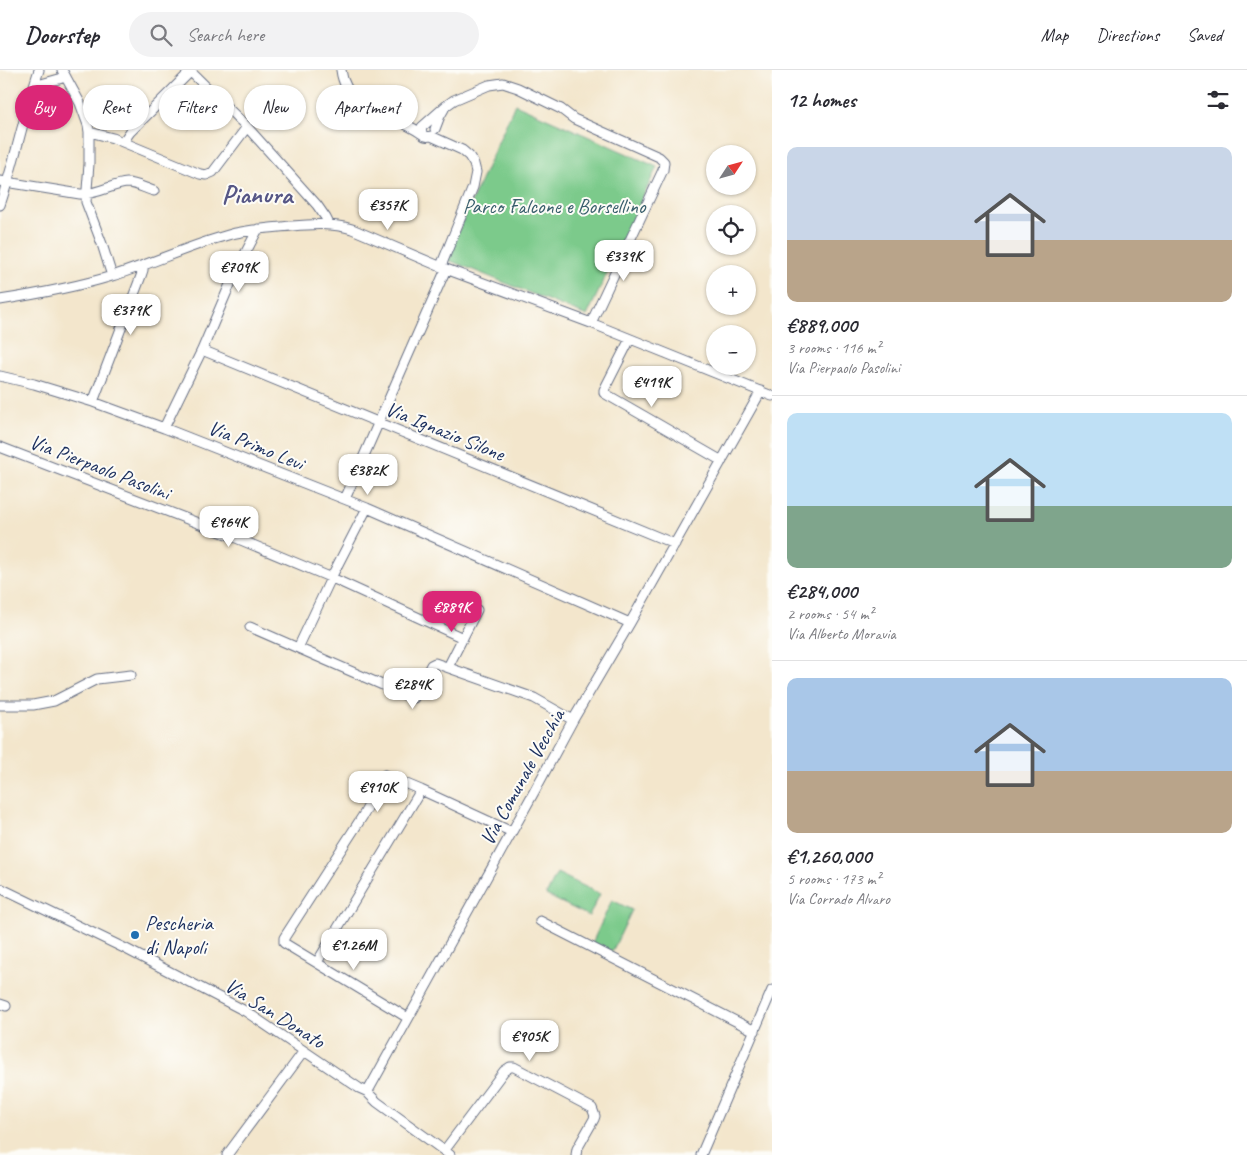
<!DOCTYPE html>
<html lang="en">
<head>
<meta charset="utf-8">
<style>
  :root { --surface:#fff; --page:#f2f2f3; --text:#2b2b33; --muted:#7c7c81; --line:#e1e1e2; --accent:#db2777 }
  body { margin:0; font-family:Caveat,sans-serif; background:var(--page); color:var(--text); height:100vh; display:flex; flex-direction:column; font-size:19px; white-space:nowrap }
  * { box-sizing:border-box; margin:0 }
  p { font-size:16px; color:var(--muted) }
  .icon { flex:none; width:28px; height:28px; fill:none; stroke:currentColor; stroke-width:2; stroke-linecap:round; stroke-linejoin:round }
  .map { position:relative; flex:1; overflow:hidden }
  .side { display:flex; flex-direction:column; background:var(--surface); width:475px }
  .side>* { flex:none }
  .top-card { position:absolute; left:15px; top:15px; width:475px; height:45px; display:flex; gap:10px }
  .needle { width:32px; rotate:54deg }
  .buttons { position:absolute; left:706px; top:75px; display:grid; gap:10px }
  .buttons a { display:grid; place-items:center; width:50px; height:50px; border-radius:50%; background:var(--surface); box-shadow:0 1px 4px #0004; font-size:25px }
  .price { position:absolute; translate:-50% -42px; padding:0 11px; border-radius:10px; background:#fff; color:#222; font-size:16px; line-height:32px; filter:drop-shadow(0 1px 2px #0008) }
  .price::after { content:''; position:absolute; left:50%; top:30px; width:15px; height:11px; margin-left:-8px; background:inherit; clip-path:polygon(0 0,100% 0,50% 100%) }
  .price.selected { background:var(--accent); color:#fff }
  ul { padding:0; list-style:none }
  li { display:grid; align-content:center; gap:10px; height:265px; padding:0 15px }
  li+li { border-top:1px solid var(--line) }
  li span { display:grid; place-items:center; height:155px; border-radius:10px; color:#555 }
  li>.icon { margin-inline-start:auto }
  span .icon { width:90px; height:90px; fill:#fffc; stroke-width:1 }
  li b { font-size:21px }
  h2 { display:flex; justify-content:space-between; align-items:center; height:60px; padding:0 15px; font-size:21px }
  .tag { padding:0 18px; border-radius:22px; background:var(--surface); box-shadow:0 1px 4px #0004; font-size:18px; line-height:45px }
  .tag.selected { background:var(--accent); color:#fff }
  header { display:flex; align-items:center; gap:30px; box-sizing:border-box; height:70px; padding:0 25px; background:var(--surface); border-bottom:1px solid var(--line) }
  header strong { font-size:24px }
  nav { display:flex; gap:28px; margin-inline-start:auto; font-size:18px }
  .search { width:350px; height:45px; background:var(--page); display:flex; align-items:center; gap:12px; box-sizing:border-box; padding:0 18px; border-radius:28px; color:var(--muted); font-size:19px }
  main { display:flex; flex:1; min-height:0 }
  .map>svg:first-child { display:block }
  .green { fill:#7bca8b; stroke:#4b7c74 }
  .lines { fill:none; stroke-linecap:round; stroke-linejoin:round }
  .street-casing { stroke:#676f84; stroke-width:11 }
  .street { stroke:#fff; stroke-width:9 }
  .poi-dot { fill:#1f6fb2; stroke:#fdfcf7; stroke-width:2 }
  .labels { text-anchor:middle; dominant-baseline:central; stroke-width:4; stroke-linejoin:round; paint-order:stroke }
  .park-label { font-size:21px; fill:#385e6c; stroke:#fdfcf7 }
  .street-label { font-size:21px; fill:#1b2f5e; stroke:#fdfcf7 }
  .poi-label { font-size:21px; fill:#1b2f5e; stroke:#fdfcf7; text-anchor:start }
  .district-label { font-size:26px; font-weight:bold; fill:#565685; stroke:#fdfcf7 }
</style>
</head>
<body>
<header>
<strong>Doorstep</strong>
<div class="search"><svg class="icon" aria-label="search" viewBox="0 0 24 24"><circle cx="10" cy="10" r="6"/><path d="M15 15l6 6"/></svg>Search here</div>
<nav><a>Map</a><a>Directions</a><a>Saved</a></nav>
</header>
<main>
<div class="map">
<svg width="772" height="1085" viewBox="0 0 772 1085">
  <rect width="100%" height="100%" fill="#fdfcf7"/>
  <filter id="ink" filterUnits="userSpaceOnUse"><feTurbulence type="fractalNoise" baseFrequency=".02" numOctaves="2"/><feDisplacementMap in="SourceGraphic" scale="10" xChannelSelector="R" yChannelSelector="G"/><feConvolveMatrix kernelMatrix="1 2 1 2 8 2 1 2 1" color-interpolation-filters="sRGB"/></filter>
  <filter id="wash" filterUnits="userSpaceOnUse"><feTurbulence type="fractalNoise" baseFrequency=".0096" numOctaves="4" result="noise"/><feDisplacementMap in="SourceGraphic" scale="20" xChannelSelector="R" yChannelSelector="G"/><feGaussianBlur stdDeviation="1.12" result="paint"/><feColorMatrix in="noise" values="0 0 0 0 0 0 0 0 0 0 0 0 0 0 0 0 0 1.4 0 .05"/><feComposite in="paint" operator="in"/></filter>
  <g filter="url(#wash)">
    <rect width="100%" height="100%" fill="#f3e6cc"/>
    <path class="green" d="M 515,34 L 657,97 L 587,246 L 446,189 Z
      M 557,803 L 600,824 L 589,846 L 546,825 Z
      M 612,830 L 632,840 L 612,882 L 592,873 Z"/>
  </g>
  <g filter="url(#ink)">
    <g class="lines">
      <defs>
        <path id="street" d="M 62,0 L 80,33 L 88,55 L 89,62 L 89,94 L 86,132 L 102,174 L 112,206
          M 189,0 L 247,57 L 317,135 L 326,148 L 329,154
          M 341,0 C 346,42 395,43 422,64
          M 34,16 L 66,7
          M 435,59 L 440,46 L 444,39
          M 89,62 L 113,68 L 200,104 L 206,105 L 213,102 L 247,57
          M 123,72 L 130,62 L 191,1
          M 0,111 L 80,124 C 97,125 112,114 127,113 C 136,113 146,119 154,121
          M 0,135 C 15,91 24,44 39,0
          M 441,196 L 473,117 L 476,102 L 474,94 L 469,86 L 462,80 L 431,66 C 424,68 420,64 422,57 L 447,35 L 454,30 L 489,15 L 503,13 L 518,18 L 561,39 L 574,49 L 659,87 L 664,92 L 663,100 L 591,253
          M 0,230 C 38,224 76,217 112,206 C 151,194 188,176 228,165 C 249,159 270,158 292,156 C 313,154 332,153 352,159 L 446,199 L 591,253 L 772,326
          M 630,269 L 604,320 L 604,323 L 722,391
          M 202,280 L 675,474
          M 0,306 L 34,314 L 93,332 L 164,358 L 367,438 L 630,553
          M 93,332 L 141,206 L 143,200 L 143,196
          M 164,358 L 202,280 L 234,205 L 258,159
          M 0,377 L 229,465 L 332,508 L 463,568
          M 345,429 L 446,199
          M 250,557 L 412,628 L 414,628 L 431,595 L 435,593 L 534,628 L 573,650
          M 298,578 L 334,502 L 367,438
          M 448,597 L 477,540
          M 0,635 L 33,635 L 54,631 L 97,609 L 131,605
          M 0,818 L 126,879 L 245,941 L 359,1018 L 368,1022
          M 540,851 L 755,961
          M 319,889 L 421,720
          M 0,934 L 6,936
          M 408,948 L 284,873 L 284,868 L 364,744 L 385,705 L 421,720 L 512,762
          M 444,1081 L 504,1001 L 510,997 L 514,997 L 592,1038 L 595,1046 L 594,1049 L 577,1079 L 576,1085
          M 227,1085 L 304,981
          M 450,1085 L 377,1032 L 369,1024 L 368,1021 L 534,722 L 573,650 L 630,553 L 761,321
          M 701,1085 L 772,920"/>
      </defs>
      <use href="#street" class="street-casing"/>
      <use href="#street" class="street"/>
    </g>
  </g>
  <circle class="poi-dot" cx="135" cy="865" r="5"/>
  <g class="labels">
    <g class="park-label">
      <text x="554" y="136">Parco Falcone e Borsellino</text>
    </g>
    <g class="street-label">
      <text transform="translate(445 361) rotate(22)">Via Ignazio Silone</text>
      <text transform="translate(256 375) rotate(22)">Via Primo Levi</text>
      <text transform="translate(100 397) rotate(21)">Via Pierpaolo Pasolini</text>
      <text transform="translate(522 707) rotate(-61)">Via Comunale Vecchia</text>
      <text transform="translate(275 943) rotate(32)">Via San Donato</text>
    </g>
    <g class="poi-label">
      <text x="145" y="853">Pescheria<tspan x="145" dy="24">di Napoli</tspan></text>
    </g>
    <g class="district-label">
      <text x="257" y="124">Pianura</text>
    </g>
  </g>
</svg>
<div class="buttons">
<a><svg class="needle" viewBox="-14 -14 28 28"><path d="M0-13l5 13h-10z" fill="#e53935"/><path d="M0 13l5-13h-10z" fill="#7c7c81"/></svg></a>
<a><svg class="icon" aria-label="locate" viewBox="0 0 24 24"><circle cx="12" cy="12" r="6"/><path d="M12 2v4M12 18v4M2 12h4M18 12h4"/></svg></a>
<a>+</a>
<a>−</a>
</div>
<b class="price" style="left:388px;top:161px">€357K</b>
<b class="price" style="left:624px;top:212px">€339K</b>
<b class="price" style="left:239px;top:223px">€709K</b>
<b class="price" style="left:131px;top:266px">€379K</b>
<b class="price" style="left:652px;top:338px">€419K</b>
<b class="price" style="left:368px;top:426px">€382K</b>
<b class="price" style="left:229px;top:478px">€964K</b>
<b class="price selected" style="left:452px;top:563px">€889K</b>
<b class="price" style="left:413px;top:640px">€284K</b>
<b class="price" style="left:378px;top:743px">€910K</b>
<b class="price" style="left:354px;top:901px">€1.26M</b>
<b class="price" style="left:530px;top:992px">€905K</b>
<div class="top-card">
<a class="tag selected">Buy</a>
<a class="tag">Rent</a>
<a class="tag">Filters</a>
<a class="tag">New</a>
<a class="tag">Apartment</a>
</div>
</div>
<section class="side">
<h2>12 homes<svg class="icon" aria-label="filters" viewBox="0 0 24 24"><path d="M4 7h16M4 17h16"/><circle cx="9" cy="7" r="2"/><circle cx="15" cy="17" r="2"/></svg></h2>
<ul>
<li><span style="background:linear-gradient(#c9d6e8 60%,#b9a48a 0)"><svg class="icon" aria-label="home" viewBox="0 0 24 24"><path d="M3 11l9-7 9 7M6 9v11h12V9"/></svg></span><div><b>€889,000</b><p>3 rooms · 116 m²</p><p>Via Pierpaolo Pasolini</p></div></li>
<li><span style="background:linear-gradient(#bfe0f5 60%,#7fa58c 0)"><svg class="icon" aria-label="home" viewBox="0 0 24 24"><path d="M3 11l9-7 9 7M6 9v11h12V9"/></svg></span><div><b>€284,000</b><p>2 rooms · 54 m²</p><p>Via Alberto Moravia</p></div></li>
<li><span style="background:linear-gradient(#a9c7e8 60%,#b9a48a 0)"><svg class="icon" aria-label="home" viewBox="0 0 24 24"><path d="M3 11l9-7 9 7M6 9v11h12V9"/></svg></span><div><b>€1,260,000</b><p>5 rooms · 173 m²</p><p>Via Corrado Alvaro</p></div></li>
</ul>
</section>
</main>
</body>
</html>
